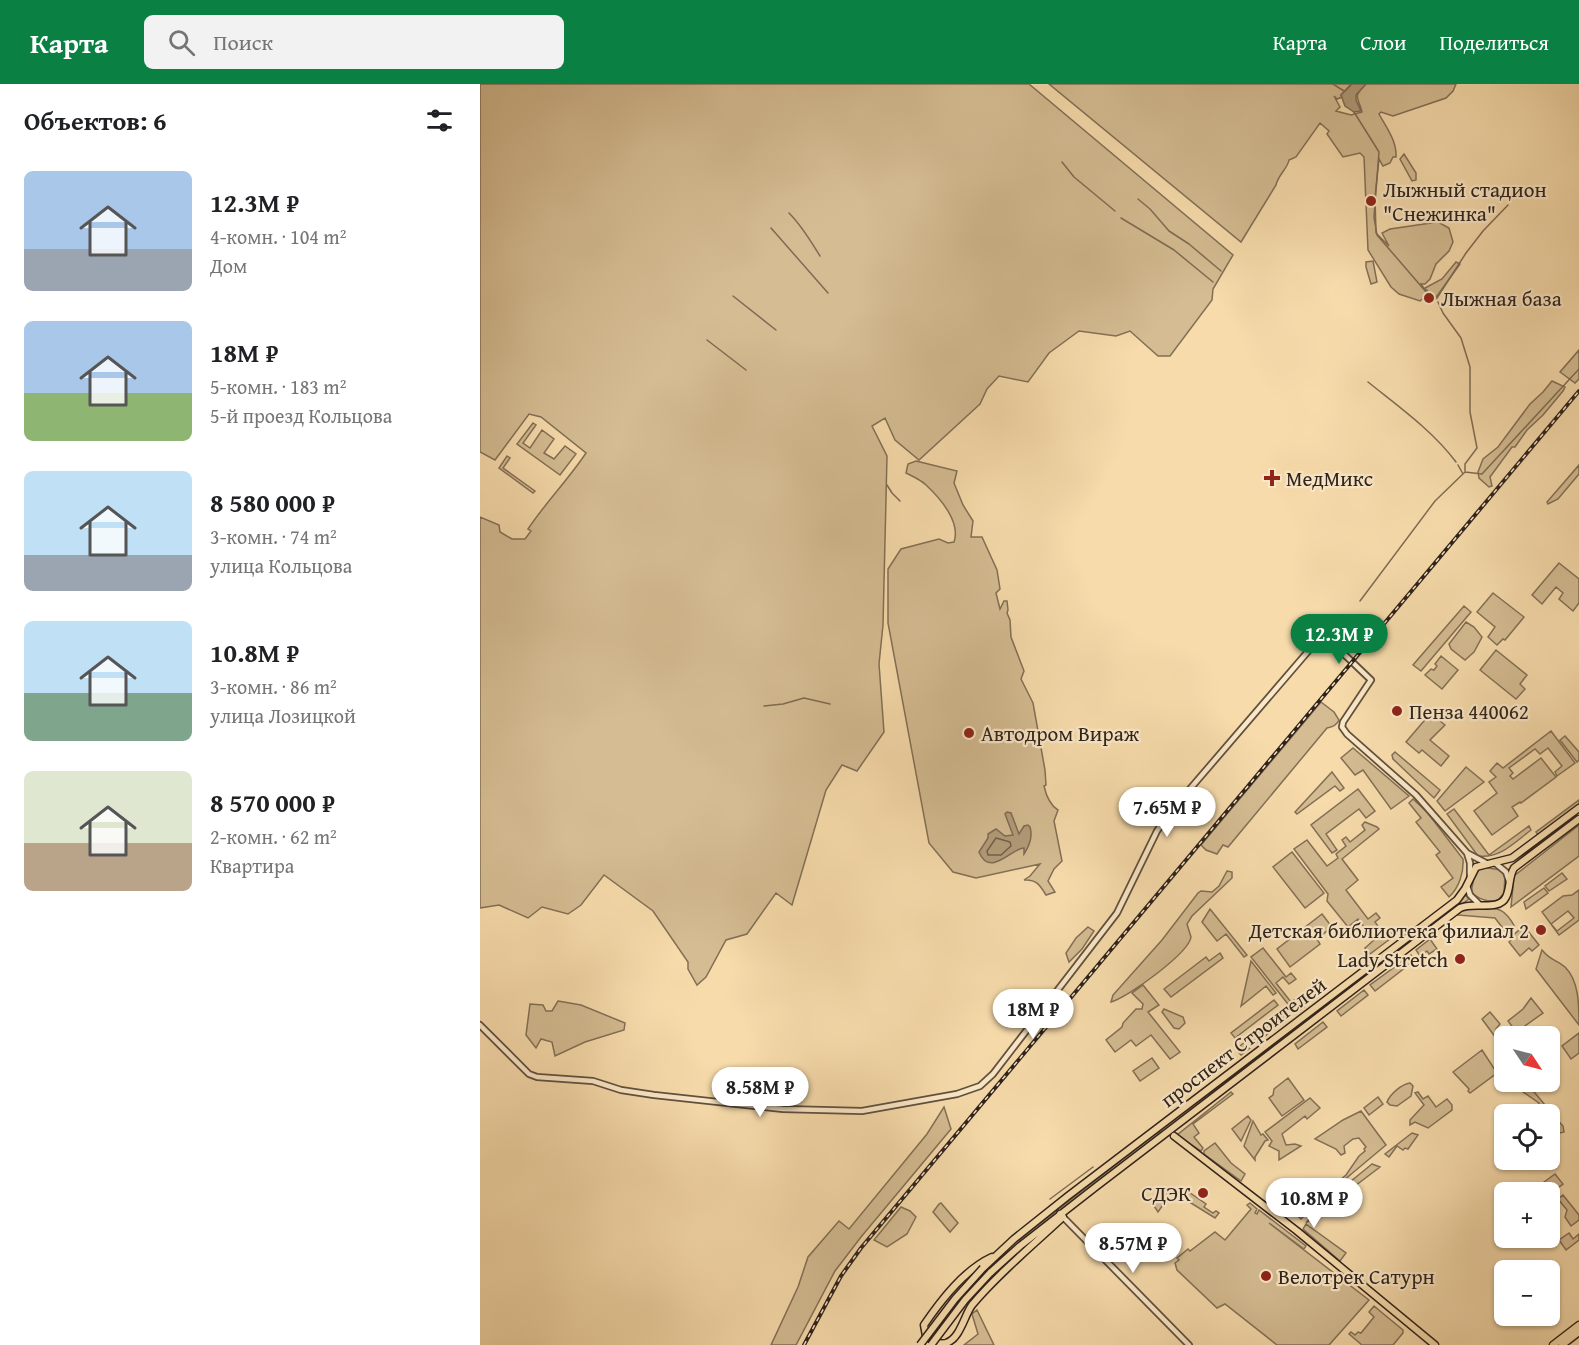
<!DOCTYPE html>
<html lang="ru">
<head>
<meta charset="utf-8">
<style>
  :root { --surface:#fff; --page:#f2f2f2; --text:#202124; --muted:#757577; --accent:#0b8043 }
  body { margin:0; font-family:"Gentium Book Plus",serif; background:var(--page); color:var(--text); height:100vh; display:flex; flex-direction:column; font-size:22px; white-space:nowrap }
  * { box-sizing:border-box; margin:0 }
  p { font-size:20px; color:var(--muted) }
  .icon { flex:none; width:33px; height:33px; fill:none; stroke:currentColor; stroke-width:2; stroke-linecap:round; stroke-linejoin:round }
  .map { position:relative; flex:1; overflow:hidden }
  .details { display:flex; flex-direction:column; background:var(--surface); width:480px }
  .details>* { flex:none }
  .needle { width:39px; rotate:125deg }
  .tools { position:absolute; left:1014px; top:942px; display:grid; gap:12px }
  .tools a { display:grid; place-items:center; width:66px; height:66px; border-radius:9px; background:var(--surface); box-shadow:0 2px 4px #0004; font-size:30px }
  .price { position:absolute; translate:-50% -51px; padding:0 14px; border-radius:21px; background:#fff; color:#222; font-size:20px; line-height:39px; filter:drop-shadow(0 2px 3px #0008) }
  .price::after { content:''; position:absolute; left:50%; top:36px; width:18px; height:14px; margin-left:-9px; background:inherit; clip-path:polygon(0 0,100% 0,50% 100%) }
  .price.on { background:var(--accent); color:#fff }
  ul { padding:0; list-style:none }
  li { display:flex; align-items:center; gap:18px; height:150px; padding:0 24px }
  li span { display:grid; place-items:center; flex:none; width:168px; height:120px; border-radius:9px; color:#555 }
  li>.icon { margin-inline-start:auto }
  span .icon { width:72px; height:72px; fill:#fffc; stroke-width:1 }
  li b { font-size:26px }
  h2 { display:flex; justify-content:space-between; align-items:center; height:72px; padding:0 24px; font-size:26px }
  header { display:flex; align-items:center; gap:36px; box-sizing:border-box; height:84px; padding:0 30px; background:var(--accent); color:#fff }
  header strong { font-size:28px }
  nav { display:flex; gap:33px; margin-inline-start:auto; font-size:21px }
  .search { width:420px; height:54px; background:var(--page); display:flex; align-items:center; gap:15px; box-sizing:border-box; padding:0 21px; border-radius:9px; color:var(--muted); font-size:22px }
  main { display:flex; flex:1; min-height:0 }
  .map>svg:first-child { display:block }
  .green { fill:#d5bc92; stroke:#826f56; stroke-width:1.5; fill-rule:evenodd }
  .water { fill:#b39c7a; stroke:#7e6b54; stroke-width:1.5 }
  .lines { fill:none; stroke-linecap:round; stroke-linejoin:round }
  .shore { stroke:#715f4a; stroke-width:1.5 }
  .stream { stroke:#7e6b54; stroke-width:1.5 }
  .minor-casing { stroke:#61503e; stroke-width:8 }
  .major-casing { stroke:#2f221a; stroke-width:9 }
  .minor { stroke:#fae8c8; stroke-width:4.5 }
  .major { stroke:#f7dbab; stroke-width:6 }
  .rail-casing { stroke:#2f221a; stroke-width:4 }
  .rail { stroke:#fae8c8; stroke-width:1.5; stroke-dasharray:4.5; stroke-linecap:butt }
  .major-bridge-casing { stroke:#2f221a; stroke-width:9; stroke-linecap:butt }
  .major-bridge { stroke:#f7dbab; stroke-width:6 }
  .poi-dot { fill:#8f2418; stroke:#fae8c8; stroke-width:2 }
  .labels { text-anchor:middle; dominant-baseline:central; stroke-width:4.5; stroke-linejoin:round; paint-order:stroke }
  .poi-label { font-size:21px; fill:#2f221a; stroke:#fae8c8; text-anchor:start }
  .street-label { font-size:21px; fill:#2f221a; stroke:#fae8c8 }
</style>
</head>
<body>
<header>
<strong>Карта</strong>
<div class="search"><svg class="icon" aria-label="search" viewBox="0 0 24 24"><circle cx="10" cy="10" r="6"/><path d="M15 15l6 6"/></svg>Поиск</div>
<nav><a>Карта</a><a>Слои</a><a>Поделиться</a></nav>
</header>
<main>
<section class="details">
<h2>Объектов: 6<svg class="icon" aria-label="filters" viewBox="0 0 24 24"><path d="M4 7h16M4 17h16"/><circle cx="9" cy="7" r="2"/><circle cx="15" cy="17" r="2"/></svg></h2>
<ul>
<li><span style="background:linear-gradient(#a9c7e8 65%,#9aa5b1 0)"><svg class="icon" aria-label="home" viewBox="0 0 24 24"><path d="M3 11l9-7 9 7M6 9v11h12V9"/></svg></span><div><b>12.3M ₽</b><p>4-комн. · 104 m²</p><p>Дом</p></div></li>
<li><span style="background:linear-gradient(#a9c7e8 60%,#8fb573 0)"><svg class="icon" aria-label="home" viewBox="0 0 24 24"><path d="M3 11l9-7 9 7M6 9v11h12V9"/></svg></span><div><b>18M ₽</b><p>5-комн. · 183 m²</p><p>5-й проезд Кольцова</p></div></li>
<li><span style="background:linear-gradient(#bfe0f5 70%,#9aa5b1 0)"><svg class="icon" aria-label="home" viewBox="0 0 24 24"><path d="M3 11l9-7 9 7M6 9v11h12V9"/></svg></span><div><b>8 580 000 ₽</b><p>3-комн. · 74 m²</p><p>улица Кольцова</p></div></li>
<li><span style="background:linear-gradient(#bfe0f5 60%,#7fa58c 0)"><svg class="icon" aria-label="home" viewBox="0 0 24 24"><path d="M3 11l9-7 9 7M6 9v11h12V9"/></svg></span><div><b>10.8M ₽</b><p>3-комн. · 86 m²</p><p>улица Лозицкой</p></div></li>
<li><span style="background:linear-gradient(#dfe7d0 60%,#b9a48a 0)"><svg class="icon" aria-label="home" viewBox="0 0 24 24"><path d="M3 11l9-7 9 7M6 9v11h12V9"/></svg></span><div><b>8 570 000 ₽</b><p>2-комн. · 62 m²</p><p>Квартира</p></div></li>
</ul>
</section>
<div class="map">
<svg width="1099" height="1261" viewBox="0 0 1099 1261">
  <rect width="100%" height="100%" fill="#f7dbab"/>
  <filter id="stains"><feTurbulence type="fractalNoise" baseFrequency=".00333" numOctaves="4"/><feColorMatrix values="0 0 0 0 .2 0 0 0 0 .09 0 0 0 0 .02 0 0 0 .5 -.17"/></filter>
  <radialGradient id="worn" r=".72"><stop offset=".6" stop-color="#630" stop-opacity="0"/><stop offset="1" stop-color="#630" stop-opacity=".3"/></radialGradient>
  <path class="green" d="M 0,0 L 549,0 L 753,171 L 733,205 L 732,216 L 690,272 L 678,272 L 650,247 L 636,252 L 599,247 L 569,269 L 548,298 L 519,292 L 507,305 L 500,320 L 439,376 L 415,356 L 405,334 L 392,342 L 407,372 L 403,541 L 399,580 L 404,648 L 377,687 L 362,681 L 346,706 L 312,821 L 296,809 L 267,850 L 246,856 L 226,893 L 217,901 L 208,885 L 208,878 L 173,827 L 124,791 L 101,821 L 88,830 L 62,823 L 48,834 L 19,821 L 0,824 L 0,433 L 19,441 L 20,448 L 32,455 L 45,455 L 51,447 L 48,445 C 66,418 88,396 106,369 L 61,333 L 49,330 L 15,376 L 0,368 Z
    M 569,0 L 871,0 L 861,11 L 862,13 L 857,15 L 854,12 L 860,23 L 856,27 L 871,31 L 882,28 C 878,12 872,14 886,0 L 976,0 L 973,7 L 966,14 L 913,32 L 901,28 L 899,30 C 906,43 917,57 916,73 L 913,73 L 910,79 L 903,82 L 899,75 L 895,113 L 896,149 L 909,162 L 902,149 L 910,145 L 958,138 L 969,144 L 973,158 L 969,167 L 956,180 L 950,195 L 945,200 L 941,200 L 948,210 L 940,217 L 919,210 L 911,203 L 888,166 L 884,73 L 880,69 L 863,73 L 847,50 L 849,47 L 840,39 L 816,73 L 809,76 C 808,84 798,91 796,101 L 761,158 Z
    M 924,70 L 936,89 L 936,96 L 932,97 L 920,75 Z
    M 893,177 L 897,198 L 891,200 L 886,183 L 886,178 Z
    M 976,178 L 980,180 L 957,212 L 953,214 L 945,204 L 962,195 Z
    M 1099,266 L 1099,295 L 1095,299 L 1080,288 Z
    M 1072,297 L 1085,303 L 1083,307 L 1063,331 L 1047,346 L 1035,363 L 1032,363 L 1010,393 L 1012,402 L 1009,403 L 999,394 L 998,388 L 1003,375 L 1018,363 L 1050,320 L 1063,308 Z
    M 53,339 L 56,341 L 43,359 L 50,364 L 62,346 L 74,355 L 64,369 L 74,375 L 85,362 L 96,370 L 80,391 L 37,360 Z
    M 27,372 L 30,374 L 23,384 L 55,407 L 53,409 L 19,384 Z
    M 436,377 L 477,387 L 474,399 L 483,421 L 493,437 L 491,453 L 502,453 L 517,486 L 520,505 L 516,509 L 520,525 L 524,517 L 527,517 L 528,526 L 527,529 L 530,536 L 531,553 L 544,587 L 541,595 L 553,619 L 565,686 L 566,701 L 564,702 C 566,711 570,721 578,726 L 574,737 L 582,777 L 574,785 L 568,797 L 575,808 L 566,811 C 560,801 556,795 544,796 L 550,792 L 560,780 L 496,794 L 473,788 L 449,759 L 408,539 L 408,485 L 421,465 L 459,455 L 468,459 L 474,458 C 481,438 460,414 446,401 C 441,396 432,392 426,389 L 428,380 Z
    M 1099,381 L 1099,390 L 1078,415 L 1068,420 L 1067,418 Z
    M 1079,479 L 1099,495 L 1099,519 L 1093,527 L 1079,515 L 1083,509 L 1076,503 L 1062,520 L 1052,511 Z
    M 1013,509 L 1044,533 L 1025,556 L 1023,555 L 1017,561 L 1008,553 L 1015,543 L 997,528 Z
    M 984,522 L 991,528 L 941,587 L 933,581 Z
    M 986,538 L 994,543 L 1002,553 L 994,568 L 985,576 L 971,565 L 969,560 Z
    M 1016,566 L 1047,591 L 1040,600 L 1045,605 L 1036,615 L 1000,586 Z
    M 961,572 L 978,586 L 962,605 L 945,591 L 951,585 L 954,586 L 957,582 L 955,580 Z
    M 841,618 L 854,628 L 859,636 C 857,641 853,643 847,644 L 748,763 L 743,761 L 737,770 L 726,766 L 721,761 Z
    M 955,624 L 964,632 L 960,637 L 965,641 L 950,656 L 969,672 L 961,682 L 942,666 L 939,669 L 926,658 Z
    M 1071,647 L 1095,679 L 1077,692 L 1075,688 L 1082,682 L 1068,664 L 1060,670 L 1055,665 L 1029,684 L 1033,689 L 1030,692 L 1033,695 L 1061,674 L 1076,693 L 1041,719 L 1040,718 L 1032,723 L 1038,732 L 1012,751 L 994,727 L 1017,709 L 1009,698 L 1016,693 L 1010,687 L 1017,679 L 1023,684 Z
    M 1085,652 L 1099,668 L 1099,676 L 1097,678 L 1080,656 Z
    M 873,664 L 929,712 L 911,725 L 883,686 L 875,691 L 861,674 Z
    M 915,668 L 960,706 L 954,714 L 913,675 L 912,671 Z
    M 986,683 L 1004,698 L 965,727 L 957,717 Z
    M 852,688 L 864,704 L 860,707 L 855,702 L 817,730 L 815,728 Z
    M 878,705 L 895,727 L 886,734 L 879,725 L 846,750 L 857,766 L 852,769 L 831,741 Z
    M 933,715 L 947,728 L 983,775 C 984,788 979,804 969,813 L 961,803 L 973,794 L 956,771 L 960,768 L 936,738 L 941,734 L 929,719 Z
    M 1099,716 L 1099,720 L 1058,751 L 1056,748 Z
    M 974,725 L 1009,771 L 1049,742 L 1051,746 C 1035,758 1020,775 998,772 L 967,730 Z
    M 885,738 L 897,743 L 899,745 L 862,775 L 878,796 L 866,806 L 888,835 L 896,829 L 900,834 L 895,838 L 902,848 L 908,845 L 914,852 L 890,870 L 885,864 L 894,856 L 878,835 L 868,843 L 847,817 L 848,810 L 814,765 L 827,756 L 847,782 L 858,774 L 856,770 L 866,762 L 862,756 L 866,753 L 870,758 L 885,746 L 882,741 Z
    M 1099,741 L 1099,772 L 1031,823 L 1034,792 Z
    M 812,768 L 844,809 L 825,824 L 793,783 Z
    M 1002,783 L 1021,786 L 1025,791 L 1024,809 L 1018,816 C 1009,819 998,815 991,808 L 995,789 Z
    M 747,787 L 752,788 L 752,794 L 712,832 L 707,840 L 711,853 C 709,869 647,914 631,918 L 633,911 L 682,856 L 718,809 L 721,807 L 732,808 L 739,802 Z
    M 1082,789 L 1087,795 L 1069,807 L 1065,802 Z
    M 1064,804 L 1068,809 L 1046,825 L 1044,818 Z
    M 1099,806 L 1099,836 L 1079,851 L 1062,828 L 1083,812 L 1092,811 ZM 1088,827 L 1094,834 L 1077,847 L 1071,840 Z
    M 985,811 L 989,815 L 929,859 L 927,857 Z
    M 997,823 C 1018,824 1024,823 1035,843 L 1030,848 L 1025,847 L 1015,834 L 977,831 L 986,824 Z
    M 730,825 L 767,871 L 764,873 L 746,850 L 737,857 L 722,838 Z
    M 842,830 L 852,843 L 837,855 L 840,860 L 810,883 L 797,865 Z
    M 1044,842 L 1059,861 L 1052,867 L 1049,864 L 1040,872 L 1029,858 L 1033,854 L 1032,852 Z
    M 608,843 L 614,847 L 602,865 L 589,878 L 586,869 L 596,854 Z
    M 950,855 L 957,865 L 949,870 L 947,867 L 940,872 L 936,866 Z
    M 783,864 L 806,893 L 811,889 L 816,895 L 809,900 L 803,893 L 796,899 L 811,918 L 817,914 L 824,923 L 815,929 L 771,873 Z
    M 917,865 L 919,868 L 835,930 L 834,928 Z
    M 1062,866 C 1072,878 1076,875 1085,883 C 1099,897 1099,920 1099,941 L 1056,885 Z
    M 740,869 L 743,874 L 691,913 L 684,905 L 726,873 L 729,877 Z
    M 931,871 L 935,876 L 895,907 L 890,901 Z
    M 771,877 L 796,909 L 793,911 L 786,902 L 761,922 Z
    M 663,901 L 679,921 L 668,928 L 700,968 L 690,975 L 671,951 L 656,962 L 651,956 L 635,968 L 626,956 L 642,943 L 643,939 L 656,925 L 662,925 L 663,920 L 652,909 Z
    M 884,906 L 888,911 L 861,932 L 857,927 Z
    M 1051,914 L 1063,929 L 1031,952 L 1027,952 L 1034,945 L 1028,937 L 1043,925 Z
    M 794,916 L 798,921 L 755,954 L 751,949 Z
    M 78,917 L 101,921 L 145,939 L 144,946 L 105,958 L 75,972 L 72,958 L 61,955 L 56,964 L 46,951 L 50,920 L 63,921 L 66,927 L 72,927 Z
    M 684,925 L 703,933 L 705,939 L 699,945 L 694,944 L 682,928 Z
    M 804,927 L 809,933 L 761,971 L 756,965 Z
    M 1010,928 L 1020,940 L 1016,945 L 1022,952 L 1019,958 L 1002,935 Z
    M 843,938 L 847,943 L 818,965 L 815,960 Z
    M 818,941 L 820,943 L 726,1015 L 724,1012 Z
    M 1099,949 L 1099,969 L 1091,975 L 1082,962 Z
    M 1002,966 L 1017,989 L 990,1009 L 988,1007 L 989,1005 L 973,988 Z
    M 672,974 L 679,984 L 660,997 L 653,987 Z
    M 808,994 L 824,1016 L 802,1032 L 789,1014 L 793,1011 L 794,1005 Z
    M 930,999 L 933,1002 L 931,1012 L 917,1022 L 910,1021 L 907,1018 C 910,1010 922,1000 930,999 Z
    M 1049,1003 L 1050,1003 L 1070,1027 L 1061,1028 L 1056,1025 L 1059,1019 L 1043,1008 Z
    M 751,1008 L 753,1010 L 713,1040 L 719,1049 L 714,1053 L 723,1064 L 721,1067 L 697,1051 Z
    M 938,1008 L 943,1015 L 948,1012 L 956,1023 L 967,1015 L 972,1021 L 972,1026 L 948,1044 L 935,1038 L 930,1041 L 930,1036 L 944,1021 L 935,1009 Z
    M 898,1013 L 903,1020 L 889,1031 L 884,1024 Z
    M 830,1014 L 840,1024 L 827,1035 L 825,1032 L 802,1050 L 806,1061 L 815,1060 L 821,1062 L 799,1076 L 799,1067 L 789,1062 L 792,1057 L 785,1048 Z
    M 464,1023 L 471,1045 L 381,1153 L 355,1187 L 316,1261 L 291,1261 L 318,1203 L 328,1173 L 359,1137 L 369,1145 L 447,1050 Z
    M 881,1027 L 906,1061 L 851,1107 L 849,1105 L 866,1091 L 879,1072 L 885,1067 L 884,1065 L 886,1063 L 879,1054 L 873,1055 L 864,1062 L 865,1069 L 861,1071 L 856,1065 L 835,1055 L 863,1036 Z
    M 768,1032 L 771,1036 L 761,1057 L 752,1045 Z
    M 1074,1032 L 1083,1042 L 1084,1048 L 1080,1049 L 1074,1043 L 1070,1044 L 1070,1034 Z
    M 773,1037 L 781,1051 L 783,1050 L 788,1056 L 785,1057 L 775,1073 L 775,1076 L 764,1062 Z
    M 679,1047 L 681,1049 L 541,1158 L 539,1156 Z
    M 932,1049 L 938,1051 L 928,1065 L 925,1064 L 923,1066 L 917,1062 L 909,1073 L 905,1070 Z
    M 735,1059 L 751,1079 L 765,1090 L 761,1097 L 724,1070 L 724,1067 Z
    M 892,1080 L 900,1083 L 826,1139 L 838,1124 Z
    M 1075,1090 L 1083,1100 L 1070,1110 L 1060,1101 Z
    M 691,1104 L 692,1108 L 678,1128 L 672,1119 Z
    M 703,1104 L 726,1120 L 724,1123 L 733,1129 L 736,1127 L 739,1129 L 735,1134 L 698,1111 Z
    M 811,1107 L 815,1108 L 831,1120 L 831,1125 L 821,1135 L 803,1120 L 803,1116 Z
    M 1083,1111 L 1099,1131 L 1099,1136 L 1091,1142 L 1085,1133 L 1087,1126 L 1078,1115 Z
    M 461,1119 L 478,1139 L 470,1148 L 453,1128 L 459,1120 Z
    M 770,1119 L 777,1125 L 775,1129 L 777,1130 L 779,1126 L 826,1162 L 824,1165 L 789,1139 L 889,1216 L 849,1261 L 797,1261 L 745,1220 L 737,1224 L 697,1186 L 695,1179 L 699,1176 L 697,1174 L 708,1165 L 710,1167 L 735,1148 L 745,1156 L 771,1125 L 767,1121 Z
    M 421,1123 L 430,1127 L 436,1133 L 427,1150 L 407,1163 L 394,1156 Z
    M 826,1140 L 866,1169 L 860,1177 L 823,1145 Z
    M 1089,1149 L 1093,1155 L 1099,1150 L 1099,1156 L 1086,1166 L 1079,1156 Z
    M 894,1222 L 923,1246 L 923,1249 L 913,1261 L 882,1261 L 869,1250 L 871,1248 L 875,1251 L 878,1248 L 881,1249 L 894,1233 L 889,1228 Z
    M 497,1226 L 514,1261 L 484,1261 L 498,1250 L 492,1230 Z"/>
  <path class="water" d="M 872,0 L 886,0 L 876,11 L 876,16 L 881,27 L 874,28 L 865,22 L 861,11 Z
    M 527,728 L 531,729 L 539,750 L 544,742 L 548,741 L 550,743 C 553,753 550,761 544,770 L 544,764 C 533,763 510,795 499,768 L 508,754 L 508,750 L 516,745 L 525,752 L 533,751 L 525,730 Z"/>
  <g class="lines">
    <path class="shore" d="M 516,754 L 530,758 L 531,762 L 521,771 L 508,771 L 507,767 Z"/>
    <path class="stream" d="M 853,0 L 864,7
      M 874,28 L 899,68 L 894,133 L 897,151 L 953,216 L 957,214 L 986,169 L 1003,147 L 1028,121
      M 582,78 L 594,93 L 635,127
      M 658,115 L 670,125 L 689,147 L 709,160 L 741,187
      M 309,129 C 322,142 330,156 340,172
      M 641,134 L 694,166 L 733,198
      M 291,144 L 348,209
      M 253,212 L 296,246
      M 958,218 L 963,229 L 981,254 L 990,283 L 990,328 L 997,364 L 985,380 L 985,387
      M 227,256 L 266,286
      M 888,298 C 918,322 953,347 976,378
      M 978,381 L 983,390
      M 407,401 L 412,409 L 420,417
      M 880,517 L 955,417 L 985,388 L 1002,390 L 1099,285
      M 284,622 L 303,620 L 324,614 L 350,620
      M 570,1115 L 613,1083"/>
    <defs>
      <path id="minor" d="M 987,769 L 990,779 L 990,793
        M 1015,779 L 1026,788 L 1029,797
        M 987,802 L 990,811 L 999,820
        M 0,941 L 49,990 L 57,993 L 113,997 L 141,1006 L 174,1011 L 303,1025 L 382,1027 L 477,1010 L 500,1002 L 513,990 L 637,829 L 677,747 L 691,727 L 843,550 L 891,596 L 863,638 L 862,643 L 867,650 L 936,711 L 987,769 L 1006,779
        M 583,1133 L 709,1261"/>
      <path id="major" d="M 694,1052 L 817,1147 L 955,1261
        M 512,1173 C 484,1186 461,1216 444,1241 L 446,1252 C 452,1256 458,1261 466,1259 C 480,1255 484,1232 492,1221 C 519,1189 552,1162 583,1133 L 580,1130
        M 503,1184 L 534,1155 L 588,1112 L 977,816 L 985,805 L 996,783 L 1032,774 L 1099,724
        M 510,1189 L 540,1162 L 617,1102 L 980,824 C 993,817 1019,828 1026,813 C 1031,803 1028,794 1034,784 L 1099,735
        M 1073,1261 L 1099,1241
        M 1082,1261 L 1099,1248"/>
    </defs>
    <use href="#minor" class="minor-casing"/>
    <use href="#major" class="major-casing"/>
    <use href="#minor" class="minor"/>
    <use href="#major" class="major"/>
    <defs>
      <path id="rail" d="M 324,1261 L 361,1192 L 381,1164 L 1099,307"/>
    </defs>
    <use href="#rail" class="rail-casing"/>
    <use href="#rail" class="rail"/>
    <defs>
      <path id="major-bridge" d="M 440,1261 L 475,1215 L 503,1184
        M 451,1261 L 485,1216 L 510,1189"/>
    </defs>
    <use href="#major-bridge" class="major-bridge-casing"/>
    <use href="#major-bridge" class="major-bridge"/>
  </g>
  <g class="poi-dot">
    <circle cx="891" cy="117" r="6"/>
    <circle cx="949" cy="214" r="6"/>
    <path d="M789 385h6v6h6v6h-6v6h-6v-6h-6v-6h6z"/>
    <circle cx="917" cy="627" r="6"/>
    <circle cx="489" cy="649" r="6"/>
    <circle cx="1061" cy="846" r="6"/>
    <circle cx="980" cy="875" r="6"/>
    <circle cx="723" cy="1109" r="6"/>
    <circle cx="786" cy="1192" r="6"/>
  </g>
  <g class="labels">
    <g class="poi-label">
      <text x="903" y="105">Лыжный стадион<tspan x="903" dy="24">"Снежинка"</tspan></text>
      <text x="961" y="214">Лыжная база</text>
      <text x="806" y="394">МедМикс</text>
      <text x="929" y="627">Пенза 440062</text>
      <text x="501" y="649">Автодром Вираж</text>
      <text x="1049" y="846" text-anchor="end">Детская библиотека филиал 2</text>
      <text x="968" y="875" text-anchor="end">Lady Stretch</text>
      <text x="711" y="1109" text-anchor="end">СДЭК</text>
      <text x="798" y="1192">Велотрек Сатурн</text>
    </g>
    <g class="street-label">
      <text transform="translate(763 958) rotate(-37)">проспект Строителей</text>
    </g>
  </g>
  <rect width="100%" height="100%" filter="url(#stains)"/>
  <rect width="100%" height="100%" fill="url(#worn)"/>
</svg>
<div class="tools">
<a><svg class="needle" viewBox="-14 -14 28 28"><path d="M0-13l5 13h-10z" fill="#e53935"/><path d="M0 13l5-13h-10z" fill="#757577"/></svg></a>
<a><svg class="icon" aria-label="locate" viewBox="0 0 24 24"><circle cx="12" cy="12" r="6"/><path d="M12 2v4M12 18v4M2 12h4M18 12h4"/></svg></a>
<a>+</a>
<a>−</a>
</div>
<b class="price on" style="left:859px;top:581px">12.3M ₽</b>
<b class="price" style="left:687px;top:754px">7.65M ₽</b>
<b class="price" style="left:553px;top:956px">18M ₽</b>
<b class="price" style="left:280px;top:1034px">8.58M ₽</b>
<b class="price" style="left:834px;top:1145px">10.8M ₽</b>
<b class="price" style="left:653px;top:1190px">8.57M ₽</b>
</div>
</main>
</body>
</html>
